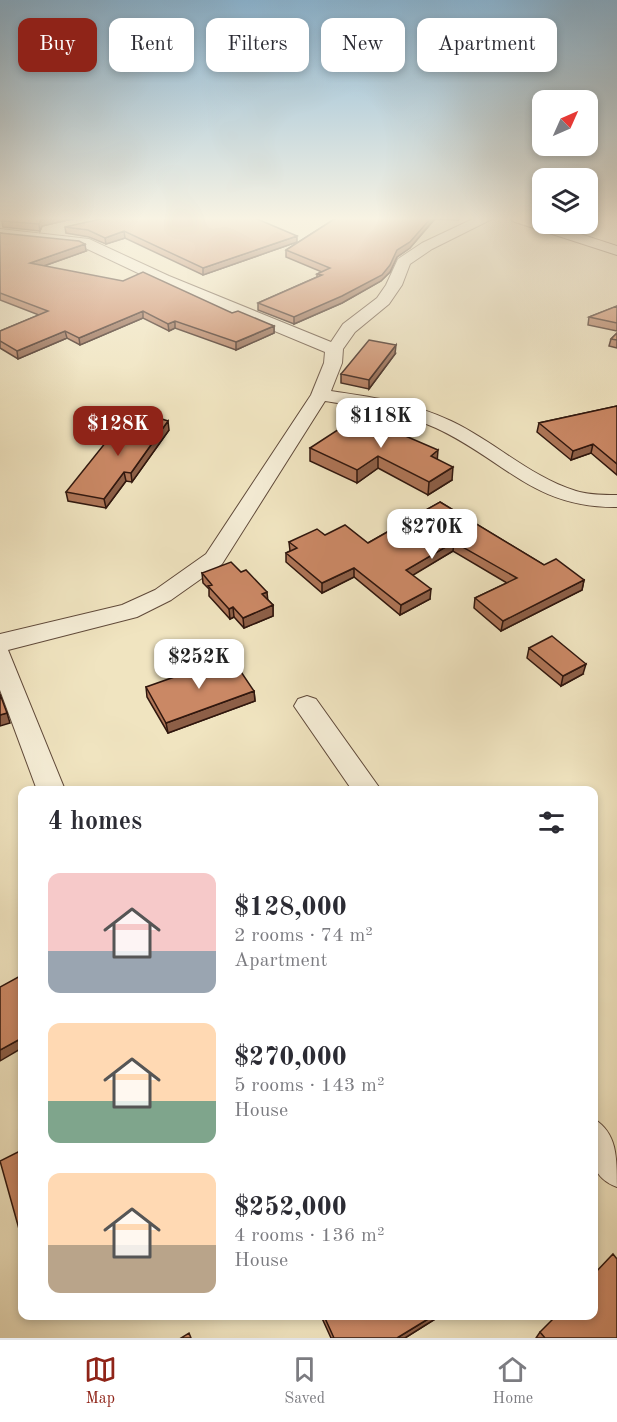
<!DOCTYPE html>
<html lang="en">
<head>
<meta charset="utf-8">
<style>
  :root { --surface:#fff; --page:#f2f2f3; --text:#2b2b33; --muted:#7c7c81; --line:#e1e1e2; --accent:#8f2418 }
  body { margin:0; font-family:"Old Standard TT",serif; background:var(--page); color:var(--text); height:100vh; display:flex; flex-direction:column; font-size:22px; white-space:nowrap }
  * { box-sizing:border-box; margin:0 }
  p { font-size:20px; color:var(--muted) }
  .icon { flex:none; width:33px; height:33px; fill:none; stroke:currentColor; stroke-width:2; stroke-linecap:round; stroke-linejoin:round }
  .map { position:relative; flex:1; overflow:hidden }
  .details { position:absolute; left:18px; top:786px; width:580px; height:534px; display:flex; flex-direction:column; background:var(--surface); border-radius:12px; box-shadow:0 3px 9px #0003 }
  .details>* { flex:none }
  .top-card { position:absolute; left:18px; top:18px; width:582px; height:54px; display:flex; gap:12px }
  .needle { width:39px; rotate:45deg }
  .buttons { position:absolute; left:532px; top:90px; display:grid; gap:12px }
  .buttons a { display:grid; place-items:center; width:66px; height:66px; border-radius:12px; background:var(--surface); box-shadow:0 3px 9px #0003; font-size:30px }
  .price { position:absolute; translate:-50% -51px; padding:0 14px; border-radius:12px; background:#fff; color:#222; font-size:20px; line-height:39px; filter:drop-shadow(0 2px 3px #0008) }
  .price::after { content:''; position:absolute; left:50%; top:36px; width:18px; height:14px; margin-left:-9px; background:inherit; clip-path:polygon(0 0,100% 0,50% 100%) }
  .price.on { background:var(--accent); color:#fff }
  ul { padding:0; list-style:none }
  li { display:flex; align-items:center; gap:18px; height:150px; padding:0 30px }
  li span { display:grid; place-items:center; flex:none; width:168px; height:120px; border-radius:12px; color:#555 }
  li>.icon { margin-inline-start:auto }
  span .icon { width:72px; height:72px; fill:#fffc; stroke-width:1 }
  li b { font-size:26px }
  h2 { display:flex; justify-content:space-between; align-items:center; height:72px; padding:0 30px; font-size:26px }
  .tag { padding:0 21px; border-radius:12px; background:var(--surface); box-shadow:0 3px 9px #0003; font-size:21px; line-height:54px }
  .tag.on { background:var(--accent); color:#fff }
  .tabs { display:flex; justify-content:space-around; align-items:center; height:84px; border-top:2px solid var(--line); background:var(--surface); font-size:16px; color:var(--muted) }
  .tabs a { display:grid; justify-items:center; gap:3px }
  .tabs .on { color:var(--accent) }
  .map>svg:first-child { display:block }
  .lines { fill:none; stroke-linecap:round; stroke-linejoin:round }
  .minor-casing { stroke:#604a3a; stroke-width:2 }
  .minor { fill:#f5edd6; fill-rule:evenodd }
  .wall { fill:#ae7557; stroke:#30170e; stroke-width:1.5 }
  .shaded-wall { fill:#8d5f47; stroke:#30170e; stroke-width:1.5 }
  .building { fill:#ca8865; stroke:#30170e; stroke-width:1.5 }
</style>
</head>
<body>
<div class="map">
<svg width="617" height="1338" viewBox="0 0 617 1338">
  <rect width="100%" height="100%" fill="#f0e4c0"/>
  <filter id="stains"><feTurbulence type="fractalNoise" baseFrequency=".00333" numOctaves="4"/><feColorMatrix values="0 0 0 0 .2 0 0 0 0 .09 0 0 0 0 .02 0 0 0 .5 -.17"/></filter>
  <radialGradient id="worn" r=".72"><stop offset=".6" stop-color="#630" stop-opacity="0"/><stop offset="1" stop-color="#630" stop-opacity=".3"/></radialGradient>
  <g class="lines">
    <defs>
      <path id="minor" d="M 475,218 L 494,218 L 432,249 L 410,264 L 402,285 L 389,304 L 355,332 L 343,349 L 342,363 L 331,391 C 372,397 414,403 451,421 C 494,441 530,477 576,491 C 589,495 603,495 617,495 L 617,507 C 533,508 505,460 436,428 C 401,412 363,407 325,401 L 222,564 L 171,600 L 137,617 L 8,650 L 65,790 L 37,790 L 0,690 L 0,634 L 122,605 L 155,590 L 206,554 L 311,395 L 324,363 L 325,352 L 157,282 L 81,246 L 0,237 L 0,229 L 89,239 L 169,276 L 331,342 L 343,324 L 377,298 L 386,285 L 398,259 L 422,243 Z
        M 510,218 L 531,218 L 617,246 L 617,255 L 512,221 Z
        M 307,696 L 316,699 L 381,790 L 352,790 L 294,706 L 298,699 Z
        M 594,1119 C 617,1133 617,1157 617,1187 C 584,1174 594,1150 594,1119 Z"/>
    </defs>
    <use href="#minor" class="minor-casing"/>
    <use href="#minor" class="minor"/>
  </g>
  <path class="wall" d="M 5,218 L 76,218 L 42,226 L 40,231 L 3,227 L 2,221 Z
    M 336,218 L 460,218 L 458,220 L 435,219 L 410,248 L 397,257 L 390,272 L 381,281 L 342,303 L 294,324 L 258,310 L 258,303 L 317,277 L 317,274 L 322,272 L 286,257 L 286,250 Z
    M 65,227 L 297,242 L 203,275 L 125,238 L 106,244 L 89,237 L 66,233 Z
    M 0,233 L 86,251 L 44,266 L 232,313 L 274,326 L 274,333 L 236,350 L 175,328 L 169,331 L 143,318 L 80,345 L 67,338 L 18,359 L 0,348 L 0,331 L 39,315 L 0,300 Z
    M 617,306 L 617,331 L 588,325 L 589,317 Z
    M 617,333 L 617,348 L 609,346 L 611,339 Z
    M 395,354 L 369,389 L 341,383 L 341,374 Z
    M 617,406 L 617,475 L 591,453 L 571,460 L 537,432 L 539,423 Z
    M 169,430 L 132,482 L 126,481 L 106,508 L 68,501 L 66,492 Z
    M 310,448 L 437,459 L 452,480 L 428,495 L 378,468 L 357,483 L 310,461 Z
    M 440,502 L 544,565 L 584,580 L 582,590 L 501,631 L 474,608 L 475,598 L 507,583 L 453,551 L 412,575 L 430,599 L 400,615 L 354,577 L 322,593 L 286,562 L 286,553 L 290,551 L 289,542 L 325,535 L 368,543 Z
    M 202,573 L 268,600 L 273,605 L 273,616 L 244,628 L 234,617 L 230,619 L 209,596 L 209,589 L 203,583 Z
    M 529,648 L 583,674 L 561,686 L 527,658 Z
    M 146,687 L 254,691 L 255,701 L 168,733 L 147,697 Z
    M 321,1316 L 440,1316 L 405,1338 L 331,1338 Z
    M 540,1332 L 617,1338 L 536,1338 Z"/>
  <path class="shaded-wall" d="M 48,218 L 76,218 L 42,226 L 40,231 L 39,224 L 41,219 Z
    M 431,218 L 435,218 L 410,248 L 397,257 L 390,272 L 381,281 L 342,303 L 294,324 L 294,317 Z
    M 124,231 L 125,238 L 106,244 L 105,238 Z
    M 297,236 L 297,242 L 203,275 L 203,268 Z
    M 85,244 L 86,251 L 32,270 L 30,263 Z
    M 143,311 L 143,318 L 80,345 L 79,338 Z
    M 175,321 L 175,328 L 169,331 L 168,324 Z
    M 274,326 L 274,333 L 236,350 L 236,342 Z
    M 65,331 L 67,338 L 18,359 L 17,351 Z
    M 396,345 L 395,354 L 369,389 L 369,380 Z
    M 168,421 L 169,430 L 132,482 L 131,473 Z
    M 593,444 L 591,453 L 571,460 L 573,451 Z
    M 438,450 L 437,463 L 431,456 Z
    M 378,456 L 378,468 L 357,483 L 357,470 Z
    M 453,467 L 452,480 L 428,495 L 429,482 Z
    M 124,472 L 126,481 L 106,508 L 104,499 Z
    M 454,542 L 453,551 L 405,580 L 406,570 Z
    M 354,568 L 354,577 L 322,593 L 322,583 Z
    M 584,580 L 582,590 L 501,631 L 503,621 Z
    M 431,589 L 430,599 L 400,615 L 401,605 Z
    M 267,592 L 268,602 L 262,594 Z
    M 273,605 L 273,616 L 244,628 L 243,618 Z
    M 233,607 L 234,617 L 230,619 L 229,609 Z
    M 586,664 L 583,674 L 561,686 L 563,676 Z
    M 254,691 L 255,701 L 168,733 L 166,723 Z
    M 7,713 L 10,723 L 0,726 L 0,715 Z
    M 22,1038 L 22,1048 L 0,1061 L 0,1050 Z
    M 22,1227 L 22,1236 L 19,1229 Z
    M 433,1316 L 440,1316 L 405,1338 L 397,1338 Z"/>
  <path class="building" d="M 5,218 L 48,218 L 41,219 L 39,224 L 2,221 Z
    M 105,218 L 255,218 L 297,236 L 203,268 L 124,231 L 105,238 L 88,230 L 65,227 Z
    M 336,218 L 431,218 L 410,242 L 397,250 L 390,265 L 382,275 L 342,296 L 294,317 L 258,303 L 322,275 L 317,274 L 330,268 L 286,250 Z
    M 0,233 L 79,241 L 85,244 L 30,263 L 123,281 L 143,272 L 232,313 L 238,311 L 274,326 L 236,342 L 175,321 L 168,324 L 143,311 L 79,338 L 65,331 L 17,351 L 0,341 L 0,331 L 48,311 L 0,293 Z
    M 617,306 L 617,323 L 589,317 Z
    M 617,333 L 617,340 L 611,339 Z
    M 369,340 L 396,345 L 369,380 L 341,374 Z
    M 617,406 L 617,464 L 593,444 L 573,451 L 539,423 Z
    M 143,413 L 168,421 L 131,473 L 124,472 L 104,499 L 66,492 L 114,432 Z
    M 359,416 L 438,450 L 431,456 L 453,467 L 429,482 L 378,456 L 357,470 L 310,448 Z
    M 440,502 L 544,565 L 556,559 L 584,580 L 503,621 L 475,598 L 517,578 L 454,542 L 406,570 L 431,589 L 401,605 L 354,568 L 322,583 L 286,553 L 297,548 L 289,542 L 317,529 L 325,535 L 345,525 L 368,543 Z
    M 231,562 L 241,572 L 246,570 L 267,592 L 262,594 L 273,605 L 243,618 L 233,607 L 229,609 L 208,586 L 212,585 L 202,573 Z
    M 552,636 L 586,664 L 563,676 L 529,648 Z
    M 231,657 L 254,691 L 166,723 L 146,687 Z
    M 0,694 L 7,713 L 0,715 Z
    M 22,975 L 22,1038 L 0,1050 L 0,987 Z
    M 22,1150 L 22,1227 L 19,1229 L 0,1161 Z
    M 613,1254 L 617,1259 L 617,1338 L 545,1338 L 540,1332 L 556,1316 L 594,1316 L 594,1274 Z
    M 324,1316 L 433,1316 L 397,1338 L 334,1338 Z
    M 189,1333 L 191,1338 L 181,1338 Z"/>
  <linearGradient id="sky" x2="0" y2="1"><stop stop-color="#8ab7d6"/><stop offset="0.54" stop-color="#f8f3e3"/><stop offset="1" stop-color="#f8f3e3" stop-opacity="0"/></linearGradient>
  <rect width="617" height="405" fill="url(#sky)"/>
  <rect width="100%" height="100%" filter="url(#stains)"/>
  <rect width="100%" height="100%" fill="url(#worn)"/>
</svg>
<div class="buttons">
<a><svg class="needle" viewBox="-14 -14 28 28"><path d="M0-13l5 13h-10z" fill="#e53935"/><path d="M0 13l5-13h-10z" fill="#7c7c81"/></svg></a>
<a><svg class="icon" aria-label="layers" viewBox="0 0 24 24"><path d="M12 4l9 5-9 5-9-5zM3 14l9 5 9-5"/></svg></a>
</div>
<b class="price" style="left:381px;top:449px">$118K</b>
<b class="price on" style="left:118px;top:457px">$128K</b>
<b class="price" style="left:432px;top:560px">$270K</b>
<b class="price" style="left:199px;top:690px">$252K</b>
<div class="top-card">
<a class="tag on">Buy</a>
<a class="tag">Rent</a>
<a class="tag">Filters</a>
<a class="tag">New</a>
<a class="tag">Apartment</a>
</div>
<section class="details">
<h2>4 homes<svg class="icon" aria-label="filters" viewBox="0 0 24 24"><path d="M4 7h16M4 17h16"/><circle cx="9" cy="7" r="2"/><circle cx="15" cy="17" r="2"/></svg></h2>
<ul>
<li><span style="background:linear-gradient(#f6c9c9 65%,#9aa5b1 0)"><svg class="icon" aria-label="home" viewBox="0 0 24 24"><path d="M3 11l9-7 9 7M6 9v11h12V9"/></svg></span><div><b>$128,000</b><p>2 rooms · 74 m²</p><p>Apartment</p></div></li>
<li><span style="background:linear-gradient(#ffd9b3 65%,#7fa58c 0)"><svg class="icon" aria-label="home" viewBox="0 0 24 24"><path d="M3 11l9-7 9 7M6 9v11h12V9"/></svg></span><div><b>$270,000</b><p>5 rooms · 143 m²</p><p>House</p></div></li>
<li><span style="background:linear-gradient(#ffd9b3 60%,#b9a48a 0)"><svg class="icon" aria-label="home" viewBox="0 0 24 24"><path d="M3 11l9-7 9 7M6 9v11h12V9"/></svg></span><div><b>$252,000</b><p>4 rooms · 136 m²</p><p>House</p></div></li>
</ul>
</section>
</div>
<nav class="tabs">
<a class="on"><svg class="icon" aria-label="map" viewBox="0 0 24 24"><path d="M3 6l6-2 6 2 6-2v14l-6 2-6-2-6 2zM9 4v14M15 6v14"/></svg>Map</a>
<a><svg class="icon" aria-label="saved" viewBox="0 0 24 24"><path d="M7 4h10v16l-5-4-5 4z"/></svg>Saved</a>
<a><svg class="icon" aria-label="home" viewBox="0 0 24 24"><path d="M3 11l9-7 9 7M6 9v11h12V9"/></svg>Home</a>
</nav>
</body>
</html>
